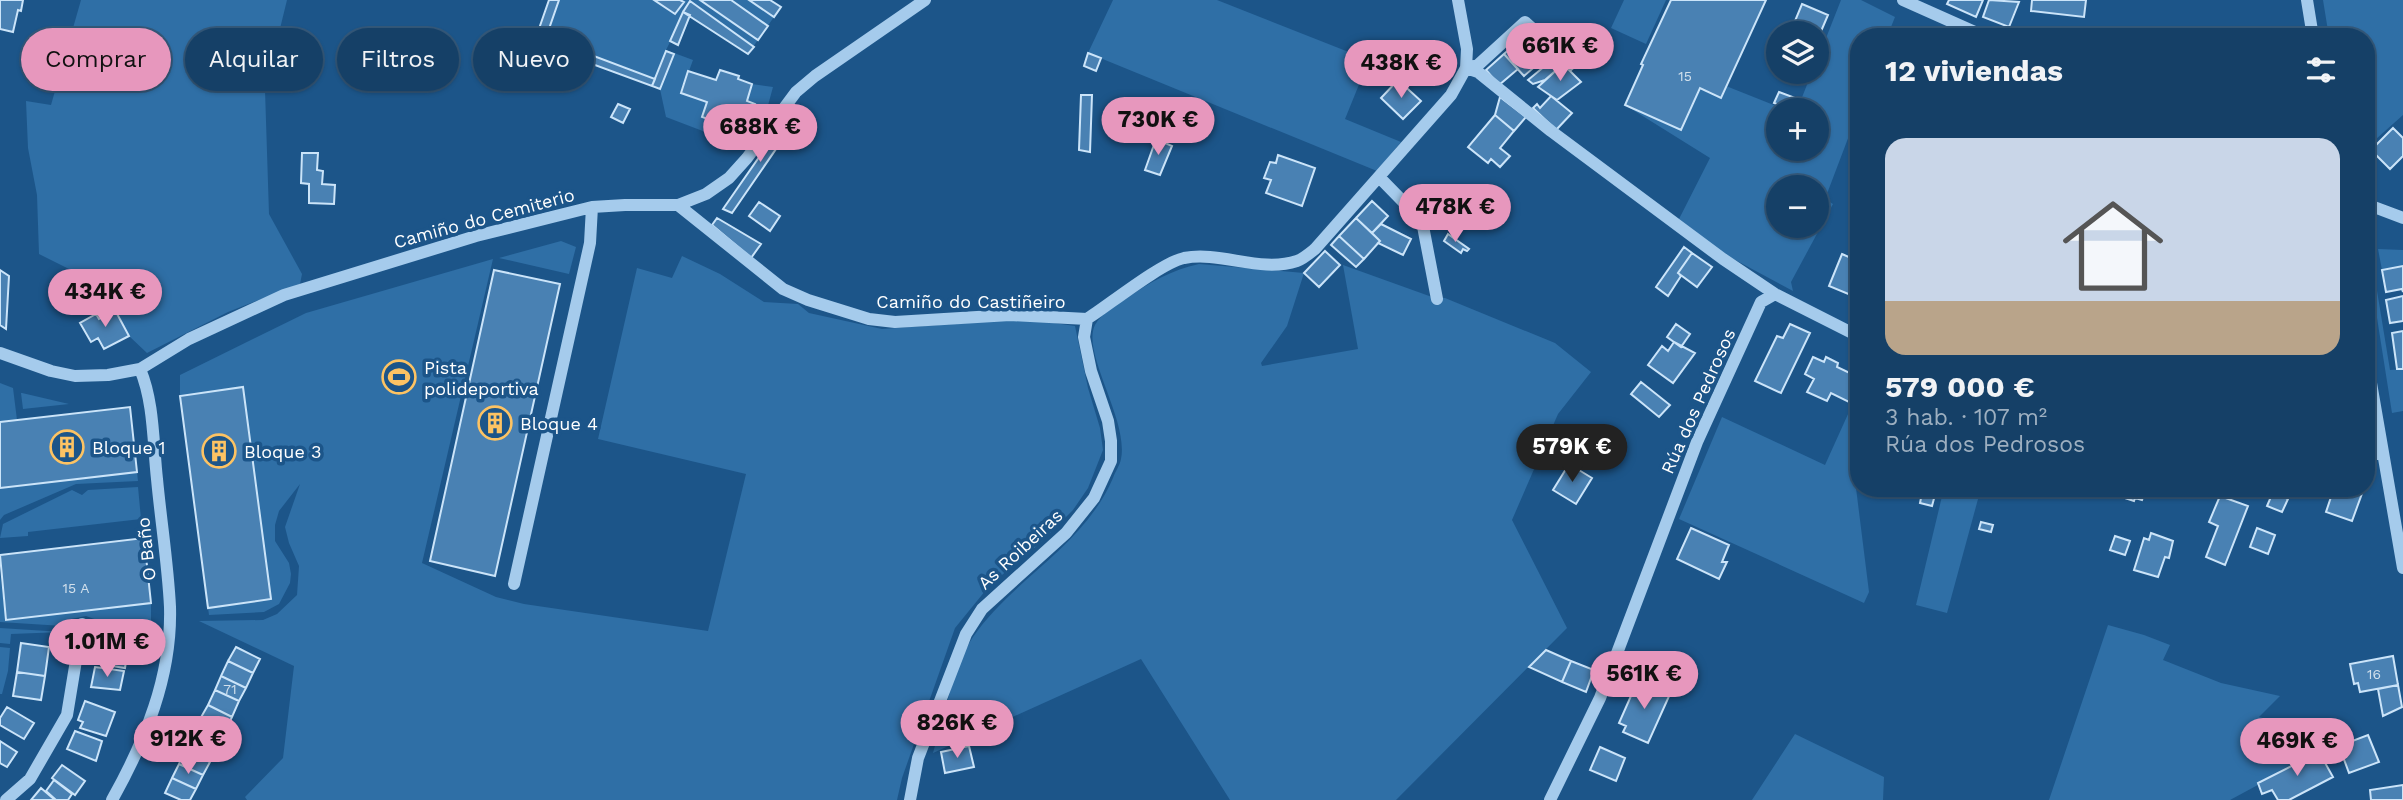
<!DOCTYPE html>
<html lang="es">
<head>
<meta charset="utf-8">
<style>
  :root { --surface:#154067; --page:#1e476d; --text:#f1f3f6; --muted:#9dafc0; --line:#34597b; --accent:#e797bd }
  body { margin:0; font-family:"Work Sans",sans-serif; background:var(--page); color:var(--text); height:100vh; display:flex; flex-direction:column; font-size:26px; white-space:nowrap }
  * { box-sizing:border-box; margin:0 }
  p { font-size:23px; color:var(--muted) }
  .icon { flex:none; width:38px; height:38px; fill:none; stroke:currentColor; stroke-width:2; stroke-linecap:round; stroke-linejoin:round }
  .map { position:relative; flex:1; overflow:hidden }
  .sheet { position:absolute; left:1850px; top:28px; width:525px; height:469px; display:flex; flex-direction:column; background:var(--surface); border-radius:28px; box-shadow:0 2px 5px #0004,0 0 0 2px var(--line) }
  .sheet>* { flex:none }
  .top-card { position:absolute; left:21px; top:28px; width:665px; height:63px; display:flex; gap:14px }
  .fabs { position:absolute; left:1766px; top:21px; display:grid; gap:14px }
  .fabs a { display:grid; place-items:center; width:63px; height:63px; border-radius:50%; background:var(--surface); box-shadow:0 2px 5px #0004,0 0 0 2px var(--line); font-size:35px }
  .price { position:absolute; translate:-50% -60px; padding:0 16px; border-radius:24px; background:var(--accent); color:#111; font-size:23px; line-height:46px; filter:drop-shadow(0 2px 4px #0008) }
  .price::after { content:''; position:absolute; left:50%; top:42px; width:21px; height:16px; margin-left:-10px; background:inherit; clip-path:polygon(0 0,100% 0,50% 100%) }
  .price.active { background:#222; color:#fff }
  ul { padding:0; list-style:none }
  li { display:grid; align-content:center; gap:14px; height:371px; padding:0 35px }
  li+li { border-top:2px solid var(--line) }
  li span { display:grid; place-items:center; height:217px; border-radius:21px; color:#555 }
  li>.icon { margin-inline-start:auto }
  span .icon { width:126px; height:126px; fill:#fffc; stroke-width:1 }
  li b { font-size:30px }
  h2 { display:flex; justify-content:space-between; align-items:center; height:84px; padding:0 35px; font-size:30px }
  .chip { padding:0 24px; border-radius:32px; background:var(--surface); box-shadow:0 2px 5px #0004,0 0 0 2px var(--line); font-size:24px; line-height:63px }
  .chip.active { background:var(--accent); color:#111 }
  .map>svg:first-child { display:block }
  .green { fill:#2f6fa6; fill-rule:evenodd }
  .building { fill:#4981b3; stroke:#cbe4f9; stroke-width:2 }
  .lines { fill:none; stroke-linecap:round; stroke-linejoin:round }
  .minor { stroke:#a5cbec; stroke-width:12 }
  .labels { text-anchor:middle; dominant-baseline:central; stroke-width:7; stroke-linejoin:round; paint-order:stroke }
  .number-label { font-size:14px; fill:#d2e0ec }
  .street-label { font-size:18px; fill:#fff; stroke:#1c5589 }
  .poi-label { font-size:18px; fill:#fff; stroke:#1c5589; text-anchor:start }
</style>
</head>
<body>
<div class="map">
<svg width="2403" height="800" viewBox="0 0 2403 800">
  <rect width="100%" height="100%" fill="#1c5589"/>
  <path class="green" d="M 81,0 L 287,0 L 265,90 L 269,214 L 302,274 L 300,284 L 228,312 L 147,353 L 129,336 L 97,283 L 39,254 L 37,195 L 28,148 L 26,101 L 51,105 Z
    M 549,0 L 770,0 L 781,7 L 748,54 L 691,16 L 678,45 L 670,42 L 666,50 L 693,60 L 681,93 L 707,102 L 702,117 L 724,124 L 728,113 L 749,119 L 755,104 L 747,101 L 752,84 L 773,87 L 764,120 L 756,131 L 721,138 L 666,117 L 660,89 L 534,43 Z
    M 1113,0 L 1217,0 L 1369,60 L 1345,119 L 1401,142 L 1377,171 L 1088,53 Z
    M 1624,0 L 1666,0 L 1646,44 L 1611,28 Z
    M 1841,0 L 1861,0 L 1895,17 L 1887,37 L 1858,37 L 1858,112 L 1825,199 L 1833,204 L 1791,282 L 1793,291 L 1726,255 L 1679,219 L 1710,158 L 1625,105 L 1681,130 L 1700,88 L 1721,98 L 1726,86 L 1786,110 L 1778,110 L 1778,149 L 1816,149 L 1816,110 L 1797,110 L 1812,72 L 1816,72 L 1817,61 ZM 1778,187 L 1816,187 L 1816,226 L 1778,226 Z
    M 2323,0 L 2403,0 L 2403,115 L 2366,148 L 2366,37 L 2329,37 Z
    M 561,241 L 576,247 L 569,274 L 499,258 Z
    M 2366,248 L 2370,248 L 2390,370 L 2403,369 L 2403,411 L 2392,413 Z
    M 2378,249 L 2403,250 L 2403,266 L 2382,270 Z
    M 682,256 L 720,274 L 764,302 L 798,304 L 809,313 L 882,329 L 1026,319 L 1075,326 L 1088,388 L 1100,428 L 1103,450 L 1088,488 L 1073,510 L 1039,544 L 990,585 L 955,628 L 902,778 L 897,800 L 247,800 L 245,797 L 283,758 L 294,666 L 199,621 L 263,620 L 277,614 L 297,595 L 299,566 L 289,543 L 285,527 L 300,484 L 279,511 L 275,525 L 275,541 L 289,563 L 291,574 L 290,583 L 279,604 L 264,612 L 209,615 L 208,608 L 271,599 L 242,387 L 180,396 L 180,375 L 306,313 L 493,259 L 422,563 L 496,597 L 524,604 L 708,631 L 746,474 L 598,439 L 637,268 L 672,278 Z
    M 1199,264 L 1304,273 L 1287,326 L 1261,363 L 1262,366 L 1358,349 L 1343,265 L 1432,297 L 1445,298 L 1555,343 L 1591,372 L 1558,414 L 1512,520 L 1567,628 L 1396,800 L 1230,800 L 1141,659 L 933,753 C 943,720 954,665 973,637 C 1014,578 1084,546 1113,478 C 1115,472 1120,465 1121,459 C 1129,420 1081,353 1095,325 C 1101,313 1117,305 1127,298 C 1150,282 1172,270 1199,264 Z
    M 0,383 L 13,388 L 17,420 L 0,422 Z
    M 1858,392 L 1858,480 L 1856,488 L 1869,592 L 1864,603 L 1679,519 L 1722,417 L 1825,465 Z
    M 21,393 L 22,393 L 69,404 L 23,409 Z
    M 137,472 L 138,481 L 76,484 L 4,515 L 0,520 L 0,488 Z
    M 138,487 L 141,519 L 28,532 L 28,536 L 0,538 L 3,524 L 72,490 L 82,495 L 88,490 Z
    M 1944,488 L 1981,488 L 1947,613 L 1916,605 Z
    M 0,573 L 6,620 L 151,603 L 151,630 L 111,625 L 86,616 L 66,620 L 63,626 L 0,622 Z
    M 2108,625 L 2144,635 L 2170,645 L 2163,660 L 2221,683 L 2280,696 L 2259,717 L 2290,725 L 2319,752 L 2230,800 L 2049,800 Z
    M 0,628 L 63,632 L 11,634 L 10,644 L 0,643 Z
    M 0,647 L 10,648 L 8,671 L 2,694 L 0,694 Z
    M 1795,734 L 1884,777 L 1883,800 L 1752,800 Z"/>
  <path class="building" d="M 0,0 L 23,0 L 21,11 L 18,10 L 13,32 L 0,29 Z
    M 549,0 L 559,0 L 543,46 L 534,43 Z
    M 654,0 L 680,0 L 684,2 L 675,14 Z
    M 700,0 L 731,0 L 768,26 L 758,40 Z
    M 749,0 L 770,0 L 781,7 L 774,17 Z
    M 1671,0 L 1766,0 L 1721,98 L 1700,88 L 1681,130 L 1625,105 L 1643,65 L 1641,64 Z
    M 1949,0 L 1983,0 L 1976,17 L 1947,4 Z
    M 1989,0 L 2019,2 L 2009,27 L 1983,17 Z
    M 2032,0 L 2086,0 L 2084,17 L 2031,11 Z
    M 690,1 L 754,47 L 748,54 L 683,12 Z
    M 1802,4 L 1828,15 L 1816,43 L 1816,33 L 1790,33 Z
    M 683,12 L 690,15 L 678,45 L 670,41 Z
    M 1527,33 L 1547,56 L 1524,76 L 1504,54 Z
    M 546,38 L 655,79 L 652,86 L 543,46 Z
    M 666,51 L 674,54 L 660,89 L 652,86 Z
    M 1563,51 L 1577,65 L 1570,71 L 1563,64 L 1545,80 L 1533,84 L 1528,80 Z
    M 1088,53 L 1101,58 L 1096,71 L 1084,66 Z
    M 1504,54 L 1518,69 L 1499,85 L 1486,70 Z
    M 1563,64 L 1581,82 L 1557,100 L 1538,87 Z
    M 720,70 L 739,76 L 738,79 L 752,84 L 747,101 L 755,104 L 749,120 L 728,113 L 724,125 L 702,117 L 707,102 L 681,93 L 688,71 L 716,80 Z
    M 1398,80 L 1421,101 L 1403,119 L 1381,98 Z
    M 1779,92 L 1798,99 L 1794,110 L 1774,103 Z
    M 1081,95 L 1092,95 L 1090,152 L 1079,150 Z
    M 1551,96 L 1572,113 L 1556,130 L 1533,108 L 1537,104 L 1540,108 Z
    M 1500,97 L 1526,117 L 1514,131 L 1495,115 Z
    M 618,104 L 630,109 L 623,123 L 611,117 Z
    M 789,114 L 798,117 L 732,213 L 723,209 Z
    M 1495,115 L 1514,131 L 1500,148 L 1510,156 L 1500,167 L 1491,159 L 1488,163 L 1468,147 Z
    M 2393,128 L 2403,138 L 2403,156 L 2390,169 L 2371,150 Z
    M 1156,139 L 1172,146 L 1160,175 L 1145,170 Z
    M 302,153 L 318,153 L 317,170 L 323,171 L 322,184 L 335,185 L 334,204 L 309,203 L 309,184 L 301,183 Z
    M 1278,155 L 1315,168 L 1302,206 L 1266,193 L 1271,180 L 1264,178 L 1270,162 L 1276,163 Z
    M 1372,201 L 1388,216 L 1372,233 L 1356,218 Z
    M 759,202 L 780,216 L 770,231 L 749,216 Z
    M 717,218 L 761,244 L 751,258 L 712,225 Z
    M 1356,218 L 1380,241 L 1364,259 L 1339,236 Z
    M 1381,224 L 1411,239 L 1403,255 L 1378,243 L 1380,241 L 1372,233 Z
    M 1448,234 L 1469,249 L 1467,251 L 1463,249 L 1461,253 L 1444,241 Z
    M 1339,236 L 1364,259 L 1356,267 L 1331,245 Z
    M 1684,247 L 1692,253 L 1678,273 L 1681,276 L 1668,296 L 1656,287 Z
    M 1325,251 L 1340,265 L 1319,287 L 1304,273 Z
    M 1692,253 L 1712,267 L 1697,287 L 1678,273 Z
    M 1842,254 L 1858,261 L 1858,298 L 1829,286 Z
    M 2403,266 L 2403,292 L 2402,289 L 2386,292 L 2382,270 Z
    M 0,270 L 9,276 L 6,329 L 0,325 Z
    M 494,270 L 560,284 L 495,576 L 430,561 Z
    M 2403,296 L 2403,321 L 2390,323 L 2386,300 Z
    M 115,310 L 129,336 L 104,349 L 98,338 L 91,342 L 80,323 L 96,314 L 99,319 Z
    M 1676,324 L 1690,334 L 1681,347 L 1667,337 Z
    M 1790,324 L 1810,333 L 1781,393 L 1755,381 L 1777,336 L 1783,338 Z
    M 2403,331 L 2403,369 L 2397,369 L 2392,333 Z
    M 1674,342 L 1695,353 L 1673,383 L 1648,365 L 1662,346 L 1668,351 Z
    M 1813,357 L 1824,362 L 1826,357 L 1838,363 L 1837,367 L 1858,377 L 1858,392 L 1853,404 L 1831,393 L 1827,401 L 1807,392 L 1814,379 L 1805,374 Z
    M 1641,382 L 1670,405 L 1659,417 L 1631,394 Z
    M 243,387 L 271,599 L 208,608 L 180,396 Z
    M 130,407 L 137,472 L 0,488 L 0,422 Z
    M 1569,464 L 1592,478 L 1576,504 L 1553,490 Z
    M 1923,488 L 1936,491 L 1932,506 L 1920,503 Z
    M 2128,488 L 2146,488 L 2142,500 L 2135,498 L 2134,501 L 2125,498 Z
    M 2275,488 L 2292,488 L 2288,499 L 2273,492 Z
    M 2334,488 L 2364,488 L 2352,521 L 2326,512 Z
    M 2273,492 L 2288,499 L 2282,512 L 2267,506 Z
    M 2220,496 L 2248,506 L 2225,565 L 2206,557 L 2218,526 L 2209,522 Z
    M 1981,522 L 1993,525 L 1991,532 L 1979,529 Z
    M 1691,528 L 1729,545 L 1722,562 L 1727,562 L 1719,579 L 1677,559 Z
    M 2257,528 L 2275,535 L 2268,554 L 2250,547 Z
    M 2151,533 L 2173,541 L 2169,558 L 2165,557 L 2158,577 L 2134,570 L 2144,538 L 2149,540 Z
    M 2115,536 L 2130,541 L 2125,555 L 2110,550 Z
    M 144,538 L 151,603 L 6,620 L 0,555 Z
    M 101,638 L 129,642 L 125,668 L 99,664 Z
    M 21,643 L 49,647 L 45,676 L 17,672 Z
    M 236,647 L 260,659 L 253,673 L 228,661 Z
    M 1546,650 L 1571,661 L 1562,682 L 1529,667 Z
    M 2393,656 L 2398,685 L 2360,692 L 2358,683 L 2354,684 L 2350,664 Z
    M 228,661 L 253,673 L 246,688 L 221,676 Z
    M 1571,661 L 1594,670 L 1586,692 L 1562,682 Z
    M 95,667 L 124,671 L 120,690 L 91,687 Z
    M 17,672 L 45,676 L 41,700 L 13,696 Z
    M 221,676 L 246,688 L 239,701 L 215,690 Z
    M 1638,680 L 1670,694 L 1648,743 L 1623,732 L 1626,726 L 1619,723 Z
    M 2398,685 L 2402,707 L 2383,716 L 2378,689 Z
    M 215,690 L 239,701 L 232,717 L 208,705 Z
    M 85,701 L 115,712 L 106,736 L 80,728 L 83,722 L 78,720 Z
    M 208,705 L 232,717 L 225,732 L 200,719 Z
    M 7,707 L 34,723 L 24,739 L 0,725 L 0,718 Z
    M 200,719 L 225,732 L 218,746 L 193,733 Z
    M 75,731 L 102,741 L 96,761 L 67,749 Z
    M 193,733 L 218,746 L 210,762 L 185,750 Z
    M 2368,735 L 2379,762 L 2349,773 L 2339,746 Z
    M 0,741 L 17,752 L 7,767 L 0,763 Z
    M 969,746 L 974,767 L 945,773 L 941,752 Z
    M 1600,747 L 1625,758 L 1616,781 L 1590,770 Z
    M 185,750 L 210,762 L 203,775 L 179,764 Z
    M 2319,752 L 2333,777 L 2289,800 L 2278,800 L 2272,790 L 2262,794 L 2258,783 Z
    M 179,764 L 203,775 L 196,789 L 172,778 Z
    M 62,765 L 85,781 L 75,795 L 52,778 Z
    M 172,778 L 196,789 L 190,800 L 181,800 L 165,793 Z
    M 54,780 L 72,794 L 68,800 L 56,800 L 46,791 Z
    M 2403,785 L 2403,800 L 2371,800 L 2370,790 Z
    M 41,788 L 55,800 L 31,800 Z"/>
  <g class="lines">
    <path class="minor" d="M 1903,0 L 1986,37
      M 2307,0 L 2313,37
      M 1466,68 L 1478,72 L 1551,131 L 1723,259 L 1775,294 L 1858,336
      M 1466,68 L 1478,65 L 1525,22 L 1545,40
      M 1380,178 L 1422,221 L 1437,299
      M 2366,204 L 2403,218
      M 678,205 L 783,289 L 808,300 L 869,319 L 895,322 L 1010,315 L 1087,319
      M 1087,319 C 1109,305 1161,263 1184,258 C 1221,251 1260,273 1297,261 C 1303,259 1310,253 1315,249 L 1451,95 L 1466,68 L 1467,49 L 1458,0
      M 0,353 L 51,371 L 75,376 L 108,375 L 140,369 L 189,339 L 284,295 L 476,236 L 592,207 L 625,205 L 678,205 L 706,194 L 729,178 L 747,158 L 796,92 L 815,76 L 925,0
      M 2366,354 L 2403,568
      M 2366,454 L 2383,454
      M 514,584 L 590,243 L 592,207
      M 6,800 L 30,779 L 67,715 L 82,624
      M 112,800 C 145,741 172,676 170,607 C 168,565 161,522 157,479 C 153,443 154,402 140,369
      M 910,800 L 918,758 L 966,634 L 982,609 L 1066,533 L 1094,498 L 1111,461 L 1111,441 L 1108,421 L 1091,371 L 1084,337 L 1087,319
      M 1550,800 L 1600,698 L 1697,442 L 1761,302 L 1775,294"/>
  </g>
  <defs>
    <symbol id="stadium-ring" viewBox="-11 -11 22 22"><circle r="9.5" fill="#1c5589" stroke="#fdc363" stroke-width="1.5"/><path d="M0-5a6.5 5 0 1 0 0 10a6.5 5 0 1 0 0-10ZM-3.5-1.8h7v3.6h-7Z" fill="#fdc363"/></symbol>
    <symbol id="building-ring" viewBox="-11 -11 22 22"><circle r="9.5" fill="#1c5589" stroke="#fdc363" stroke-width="1.5"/><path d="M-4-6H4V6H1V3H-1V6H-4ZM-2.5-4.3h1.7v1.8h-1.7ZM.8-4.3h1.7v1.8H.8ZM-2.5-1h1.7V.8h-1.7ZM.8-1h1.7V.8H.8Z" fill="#fdc363"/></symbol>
  </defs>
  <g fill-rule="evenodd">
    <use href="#stadium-ring" x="380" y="358" width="38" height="38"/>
    <use href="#building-ring" x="476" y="404" width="38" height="38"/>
    <use href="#building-ring" x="48" y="428" width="38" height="38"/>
    <use href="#building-ring" x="200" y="432" width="38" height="38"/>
  </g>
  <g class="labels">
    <g class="number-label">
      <text x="1685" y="76">15</text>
      <text x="76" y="588">15 A</text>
      <text x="2374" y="674">16</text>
      <text x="230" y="689">71</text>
    </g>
    <g class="street-label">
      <text transform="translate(484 218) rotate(-15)">Camiño do Cemiterio</text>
      <text x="971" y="301">Camiño do Castiñeiro</text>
      <text transform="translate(1698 401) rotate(-66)">Rúa dos Pedrosos</text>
      <text transform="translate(146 549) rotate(-96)">O Baño</text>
      <text transform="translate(1020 549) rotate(-43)">As Roibeiras</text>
    </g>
    <g class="poi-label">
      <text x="424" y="367">Pista<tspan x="424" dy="21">polideportiva</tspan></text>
      <text x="520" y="423">Bloque 4</text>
      <text x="92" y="447">Bloque 1</text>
      <text x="244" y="451">Bloque 3</text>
    </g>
  </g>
</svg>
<div class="fabs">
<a><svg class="icon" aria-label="layers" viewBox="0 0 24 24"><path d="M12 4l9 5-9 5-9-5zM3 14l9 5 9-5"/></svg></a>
<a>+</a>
<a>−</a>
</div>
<b class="price" style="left:1560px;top:83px">661K €</b>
<b class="price" style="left:1401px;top:100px">438K €</b>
<b class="price" style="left:1158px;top:157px">730K €</b>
<b class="price" style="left:760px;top:164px">688K €</b>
<b class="price" style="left:1455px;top:244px">478K €</b>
<b class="price" style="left:105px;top:329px">434K €</b>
<b class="price active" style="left:1572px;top:484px">579K €</b>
<b class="price" style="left:107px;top:679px">1.01M €</b>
<b class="price" style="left:1644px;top:711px">561K €</b>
<b class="price" style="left:957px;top:760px">826K €</b>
<b class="price" style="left:188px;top:776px">912K €</b>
<b class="price" style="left:2297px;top:778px">469K €</b>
<div class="top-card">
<a class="chip active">Comprar</a>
<a class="chip">Alquilar</a>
<a class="chip">Filtros</a>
<a class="chip">Nuevo</a>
</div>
<section class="sheet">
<h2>12 viviendas<svg class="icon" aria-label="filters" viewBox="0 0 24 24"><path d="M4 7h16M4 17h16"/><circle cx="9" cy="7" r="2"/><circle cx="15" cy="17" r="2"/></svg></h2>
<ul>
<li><span style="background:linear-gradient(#c9d6e8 75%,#b9a48a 0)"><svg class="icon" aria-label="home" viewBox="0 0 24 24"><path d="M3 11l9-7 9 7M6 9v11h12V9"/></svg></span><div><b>579 000 €</b><p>3 hab. · 107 m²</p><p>Rúa dos Pedrosos</p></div></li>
</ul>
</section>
</div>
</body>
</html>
